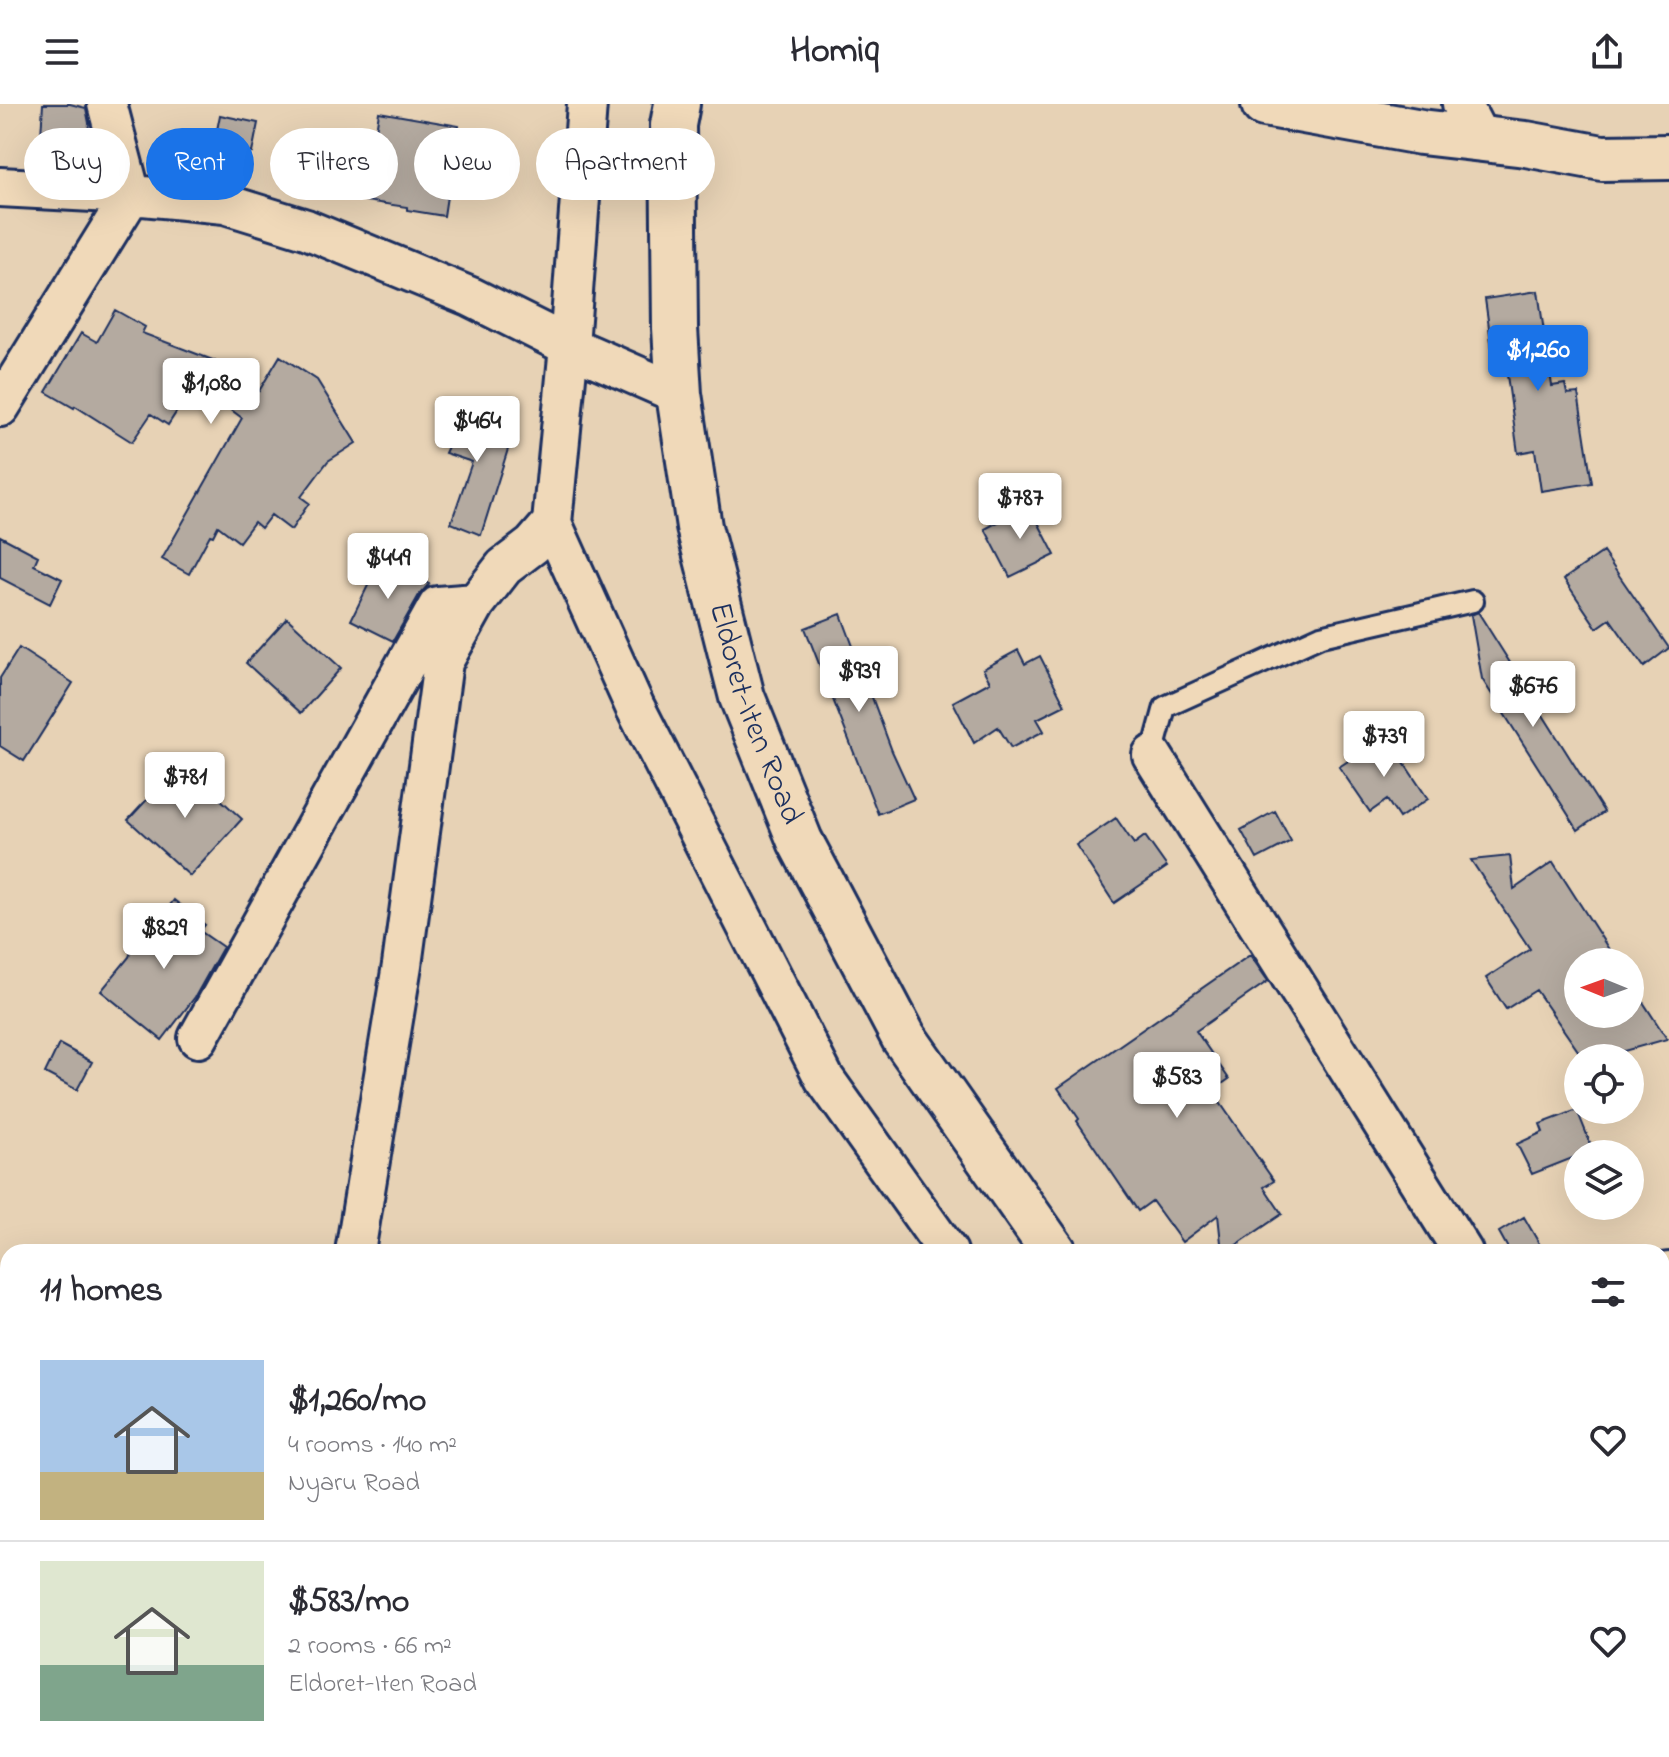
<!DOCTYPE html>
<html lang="en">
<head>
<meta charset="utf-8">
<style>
  :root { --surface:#fff; --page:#f2f2f3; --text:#2b2b33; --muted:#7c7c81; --line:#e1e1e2; --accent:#1a73e8 }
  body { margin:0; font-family:"Indie Flower",sans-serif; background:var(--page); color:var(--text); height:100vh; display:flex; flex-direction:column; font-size:30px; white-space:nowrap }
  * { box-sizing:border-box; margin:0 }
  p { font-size:26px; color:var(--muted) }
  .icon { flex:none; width:44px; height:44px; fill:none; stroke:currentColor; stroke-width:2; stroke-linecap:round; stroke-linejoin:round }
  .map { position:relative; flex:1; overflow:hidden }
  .side { position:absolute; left:0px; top:1140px; width:1670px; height:514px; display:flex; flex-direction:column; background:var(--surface); border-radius:24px 24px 0 0; box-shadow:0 8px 32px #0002 }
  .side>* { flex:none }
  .guide { position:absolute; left:24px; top:24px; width:800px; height:72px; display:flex; gap:16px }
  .needle { width:52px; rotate:271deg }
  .buttons { position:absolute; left:1564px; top:844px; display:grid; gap:16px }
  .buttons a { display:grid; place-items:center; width:80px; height:80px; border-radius:50%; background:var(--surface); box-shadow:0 8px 32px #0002; font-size:40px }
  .price { position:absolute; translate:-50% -68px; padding:0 18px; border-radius:8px; background:#fff; color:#222; font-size:26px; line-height:52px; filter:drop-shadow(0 2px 4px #0008) }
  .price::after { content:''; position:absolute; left:50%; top:48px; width:24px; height:18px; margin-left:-12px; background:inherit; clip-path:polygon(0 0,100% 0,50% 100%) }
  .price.active { background:var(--accent); color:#fff }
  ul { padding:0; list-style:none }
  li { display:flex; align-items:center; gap:24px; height:200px; padding:0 40px }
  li+li { border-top:2px solid var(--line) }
  li span { display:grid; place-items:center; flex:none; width:224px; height:160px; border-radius:0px; color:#555 }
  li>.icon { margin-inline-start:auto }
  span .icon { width:96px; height:96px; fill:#fffc; stroke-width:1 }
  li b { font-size:34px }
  h2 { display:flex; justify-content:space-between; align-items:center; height:96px; padding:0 40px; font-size:34px }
  .pill { padding:0 28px; border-radius:36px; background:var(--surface); box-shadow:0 8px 32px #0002; font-size:28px; line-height:72px }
  .pill.active { background:var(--accent); color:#fff }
  header { display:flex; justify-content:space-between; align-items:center; height:104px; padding:0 40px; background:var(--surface); font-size:36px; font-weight:700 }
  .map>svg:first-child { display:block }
  .building { fill:#b4aaa0; stroke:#1b2f5e; stroke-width:2 }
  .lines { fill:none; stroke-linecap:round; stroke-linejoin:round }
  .service-casing { stroke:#1b2f5e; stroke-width:26 }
  .minor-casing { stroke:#1b2f5e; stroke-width:44 }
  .secondary-casing { stroke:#1b2f5e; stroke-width:50 }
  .primary-casing { stroke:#1b2f5e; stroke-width:50 }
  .path { stroke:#1b2f5e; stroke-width:5; stroke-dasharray:8 6; stroke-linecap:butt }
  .service { stroke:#f0d9b9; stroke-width:20 }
  .minor { stroke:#f0d9b9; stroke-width:38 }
  .secondary { stroke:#f0d9b9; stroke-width:44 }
  .primary { stroke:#f0d9b9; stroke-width:44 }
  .labels { text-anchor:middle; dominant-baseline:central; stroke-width:8; stroke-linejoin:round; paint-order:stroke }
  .street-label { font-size:32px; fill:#1b2f5e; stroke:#f0d9b9 }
</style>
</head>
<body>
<header><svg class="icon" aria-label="menu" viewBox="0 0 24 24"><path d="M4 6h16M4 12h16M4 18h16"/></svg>Homiq<svg class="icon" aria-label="share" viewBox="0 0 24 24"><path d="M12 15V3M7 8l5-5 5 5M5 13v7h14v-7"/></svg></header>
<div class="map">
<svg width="1669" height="1653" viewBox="0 0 1669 1653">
  <rect width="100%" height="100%" fill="#e7d2b5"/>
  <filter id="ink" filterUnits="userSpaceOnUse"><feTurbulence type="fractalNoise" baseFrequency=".0125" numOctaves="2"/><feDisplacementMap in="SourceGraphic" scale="16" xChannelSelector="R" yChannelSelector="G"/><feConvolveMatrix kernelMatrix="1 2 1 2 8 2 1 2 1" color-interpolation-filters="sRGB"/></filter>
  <g filter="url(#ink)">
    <path class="building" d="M 43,0 L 70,0 L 86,4 L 89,19 L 84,65 L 39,63 Z
      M 379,8 L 459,22 L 457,39 L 491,44 L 485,85 L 449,79 L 444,112 L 407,106 L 407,103 L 365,97 Z
      M 220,11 L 258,19 L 252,49 L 214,41 Z
      M 1538,187 L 1552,282 L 1565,280 L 1567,290 L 1578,289 L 1592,379 L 1541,387 L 1535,346 L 1518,349 L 1505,257 L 1494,259 L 1485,195 Z
      M 115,206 L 145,223 L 142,229 L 223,260 L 259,287 L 280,252 L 317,276 L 356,339 L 328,357 L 301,393 L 309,399 L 291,426 L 271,411 L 261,424 L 254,418 L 239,438 L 218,422 L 213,432 L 210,431 L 189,470 L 162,455 L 242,314 L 195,279 L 168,321 L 151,310 L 132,338 L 75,302 L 74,304 L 46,288 L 81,229 L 97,238 Z
      M 453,303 L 514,326 L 481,431 L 451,419 L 472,358 L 445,349 L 450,338 L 441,334 Z
      M 1029,401 L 1055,451 L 1010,473 L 985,425 Z
      M 0,432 L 38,452 L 34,461 L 62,475 L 50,500 L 0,474 Z
      M 1603,448 L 1669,544 L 1644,563 L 1610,515 L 1597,524 L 1564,475 Z
      M 380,457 L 429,480 L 419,491 L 393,537 L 351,516 Z
      M 1478,508 L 1604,708 L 1578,726 L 1482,575 L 1471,511 Z
      M 841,510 L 892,647 L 914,695 L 878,710 L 805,524 Z
      M 287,514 L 341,564 L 301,609 L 246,559 Z
      M 19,544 L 73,579 L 24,657 L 0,642 L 0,574 Z
      M 1018,546 L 1025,560 L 1040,552 L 1065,601 L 1037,615 L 1044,627 L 1011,644 L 998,623 L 974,639 L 953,598 L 990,578 L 983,565 Z
      M 1386,632 L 1428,695 L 1399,714 L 1387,696 L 1370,708 L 1339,663 Z
      M 181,659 L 242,715 L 190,772 L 128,716 Z
      M 1275,707 L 1291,737 L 1257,755 L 1241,726 Z
      M 1116,714 L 1134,740 L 1145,732 L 1167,763 L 1114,799 L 1076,741 Z
      M 1510,752 L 1514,785 L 1553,758 L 1617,858 L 1578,858 L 1578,910 L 1630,910 L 1630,878 L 1667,935 L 1599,954 L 1583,954 L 1536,886 L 1506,905 L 1486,874 L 1530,845 L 1471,756 Z
      M 174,796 L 205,821 L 200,827 L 223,843 L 195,893 L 162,936 L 101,887 L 129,853 L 138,828 L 147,831 Z
      M 1250,851 L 1268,877 L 1196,927 L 1229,975 L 1212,987 L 1274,1077 L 1264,1083 L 1282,1110 L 1226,1148 L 1222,1148 L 1218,1111 L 1182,1138 L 1152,1097 L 1138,1107 L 1077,1017 L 1079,1015 L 1058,984 Z
      M 59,940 L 92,958 L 77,986 L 45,969 Z
      M 1577,1006 L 1593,1046 L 1532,1070 L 1517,1040 L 1543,1028 L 1540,1020 Z
      M 1524,1113 L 1544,1148 L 1510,1148 L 1499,1128 Z"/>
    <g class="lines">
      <defs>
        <path id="service" d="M 1152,651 L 1165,603 L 1321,532 L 1473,497
          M 982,1653 L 985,1646"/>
        <path id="minor" d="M 1462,0 L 1480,35
          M 0,83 L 112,89 L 225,100 L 306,125 L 471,193 L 569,242 L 679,290
          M 0,303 L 131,91 L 107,0
          M 552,419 L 635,603 L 824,974 L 948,1148
          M 1152,651 L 1463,1148
          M 198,934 L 438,502 L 476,499
          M 355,1148 L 402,861 L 443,558 L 476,499 L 504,463 L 533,441 L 552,419 L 569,242 L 587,0
          M 1662,1169 L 1669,1168
          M 1303,1646 L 1308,1653
          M 272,1653 L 274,1646"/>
        <path id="secondary" d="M 1264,0 L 1421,28 L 1526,40 L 1602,54 L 1669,53"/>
        <g id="primary">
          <path id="s1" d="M 677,0 L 673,21 L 675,224 L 679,290 L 699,423 L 742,593 L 800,737 L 904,934 L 1054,1148"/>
          <path d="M 1399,1646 L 1404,1653"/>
        </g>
      </defs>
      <use href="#service" class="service-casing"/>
      <use href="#minor" class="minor-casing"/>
      <use href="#secondary" class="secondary-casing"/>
      <use href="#primary" class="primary-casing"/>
      <path class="path" d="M 1450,1646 L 1454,1653"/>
      <use href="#service" class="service"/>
      <use href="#minor" class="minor"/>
      <use href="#secondary" class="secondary"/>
      <use href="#primary" class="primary"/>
    </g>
  </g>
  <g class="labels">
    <g class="street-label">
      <text stroke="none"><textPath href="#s1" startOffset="620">Eldoret-Iten Road</textPath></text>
    </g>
  </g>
</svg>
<div class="buttons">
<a><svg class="needle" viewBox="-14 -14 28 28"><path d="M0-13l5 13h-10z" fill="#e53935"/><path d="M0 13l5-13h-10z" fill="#7c7c81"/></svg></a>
<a><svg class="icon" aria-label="locate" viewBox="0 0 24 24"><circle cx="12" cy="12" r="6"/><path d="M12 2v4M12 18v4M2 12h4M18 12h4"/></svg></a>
<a><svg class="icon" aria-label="layers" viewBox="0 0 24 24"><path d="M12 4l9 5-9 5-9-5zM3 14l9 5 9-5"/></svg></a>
</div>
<b class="price active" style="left:1538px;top:289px">$1,260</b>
<b class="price" style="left:211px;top:322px">$1,080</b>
<b class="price" style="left:477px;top:360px">$464</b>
<b class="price" style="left:1020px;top:437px">$787</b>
<b class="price" style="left:388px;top:497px">$449</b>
<b class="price" style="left:859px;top:610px">$939</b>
<b class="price" style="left:1533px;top:625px">$676</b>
<b class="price" style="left:1384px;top:675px">$739</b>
<b class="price" style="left:185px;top:716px">$781</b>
<b class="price" style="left:164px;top:867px">$829</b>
<b class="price" style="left:1177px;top:1016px">$583</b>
<div class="guide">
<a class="pill">Buy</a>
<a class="pill active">Rent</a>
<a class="pill">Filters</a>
<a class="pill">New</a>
<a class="pill">Apartment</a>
</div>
<section class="side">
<h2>11 homes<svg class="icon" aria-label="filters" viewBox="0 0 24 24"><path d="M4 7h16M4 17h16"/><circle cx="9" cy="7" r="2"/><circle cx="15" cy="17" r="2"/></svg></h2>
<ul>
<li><span style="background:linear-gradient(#a9c7e8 70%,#c2b280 0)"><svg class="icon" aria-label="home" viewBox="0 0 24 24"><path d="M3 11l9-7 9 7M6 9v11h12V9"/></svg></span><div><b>$1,260/mo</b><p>4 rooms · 140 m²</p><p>Nyaru Road</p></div><svg class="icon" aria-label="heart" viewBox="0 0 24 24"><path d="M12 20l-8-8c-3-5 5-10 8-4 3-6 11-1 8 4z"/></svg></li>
<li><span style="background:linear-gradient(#dfe7d0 65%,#7fa58c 0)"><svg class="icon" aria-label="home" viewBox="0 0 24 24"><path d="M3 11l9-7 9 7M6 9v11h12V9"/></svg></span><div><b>$583/mo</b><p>2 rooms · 66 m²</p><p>Eldoret-Iten Road</p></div><svg class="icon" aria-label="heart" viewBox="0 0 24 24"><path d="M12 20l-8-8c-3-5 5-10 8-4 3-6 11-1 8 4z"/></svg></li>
</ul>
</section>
</div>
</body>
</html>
